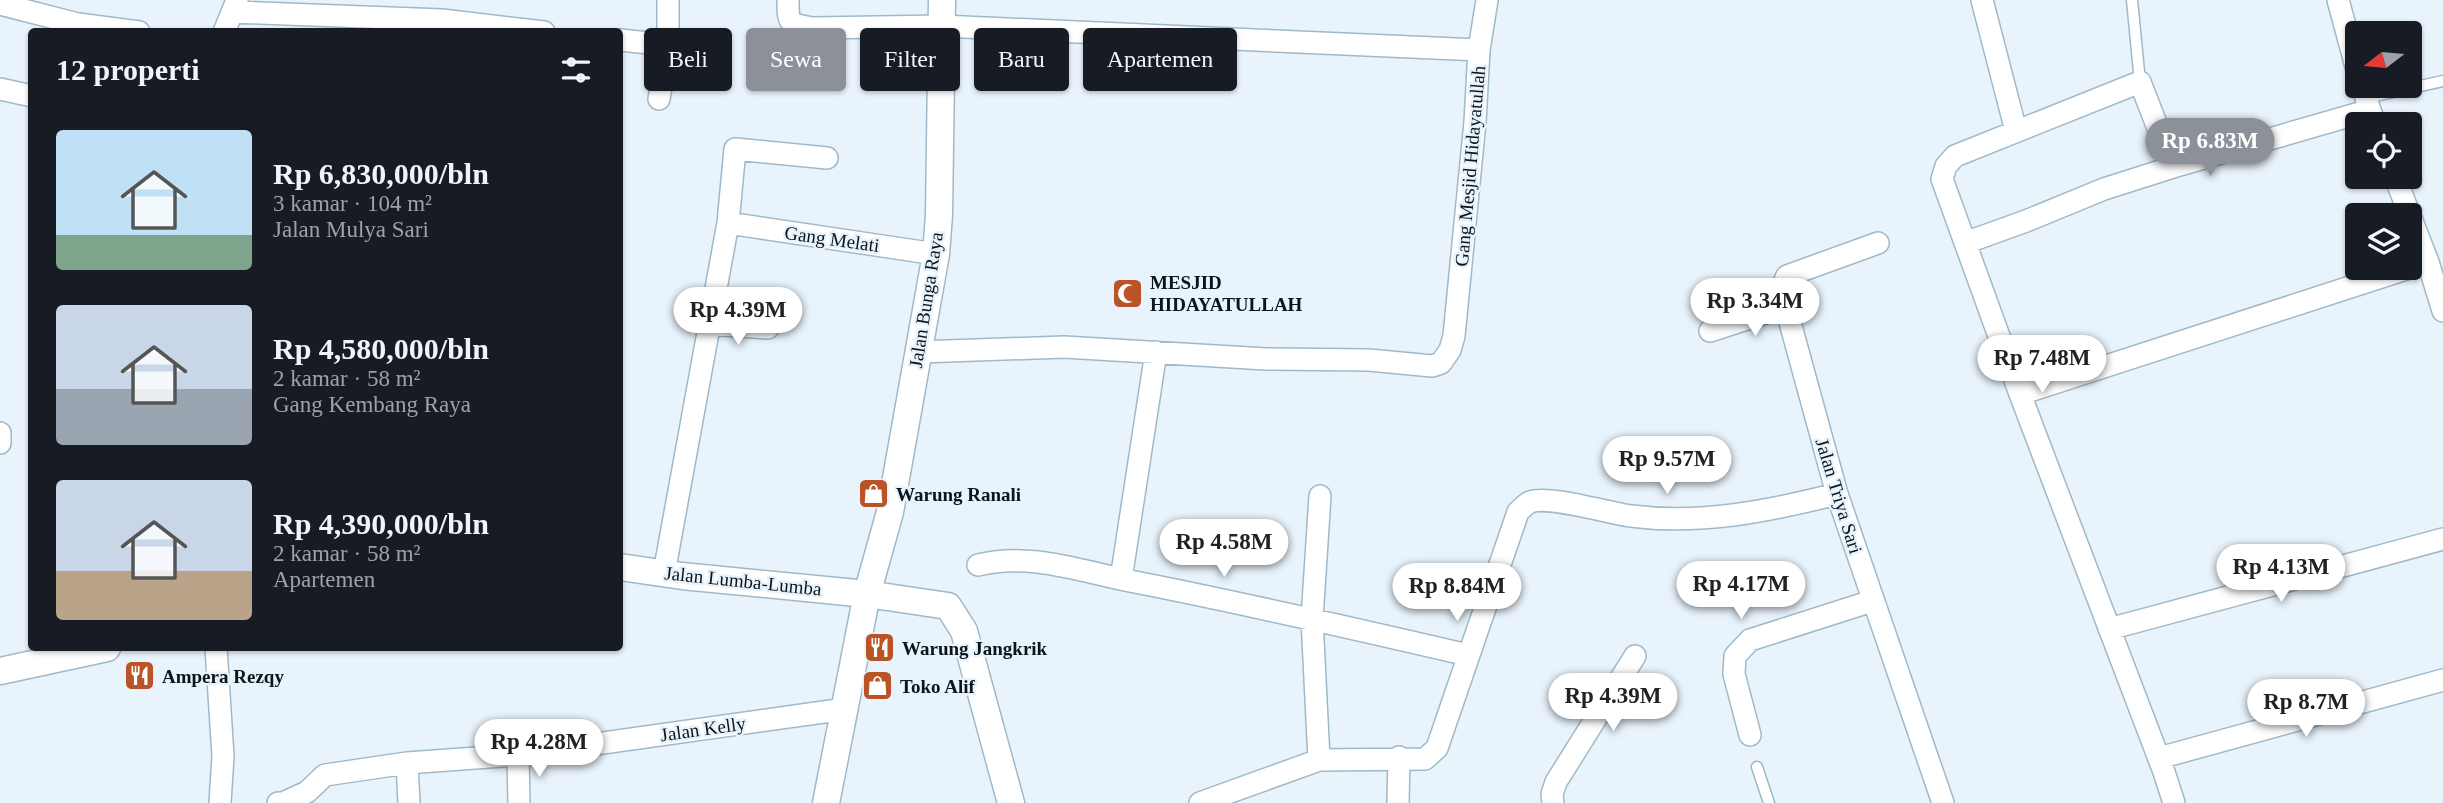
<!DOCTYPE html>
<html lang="id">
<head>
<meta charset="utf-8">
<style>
  :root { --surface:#171b24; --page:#20242c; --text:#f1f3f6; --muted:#9ea1a6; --accent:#8c9099 }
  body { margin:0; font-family:Georgia,serif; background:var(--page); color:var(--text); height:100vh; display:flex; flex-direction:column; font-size:26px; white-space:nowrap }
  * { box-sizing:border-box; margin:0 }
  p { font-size:23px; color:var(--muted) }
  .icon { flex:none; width:38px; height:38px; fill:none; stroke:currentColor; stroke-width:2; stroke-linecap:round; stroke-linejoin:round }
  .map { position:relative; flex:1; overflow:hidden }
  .drawer { position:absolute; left:28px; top:28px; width:595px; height:623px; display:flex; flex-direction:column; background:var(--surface); border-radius:7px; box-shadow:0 2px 5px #0004 }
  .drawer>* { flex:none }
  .hud { position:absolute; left:644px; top:28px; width:665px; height:63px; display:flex; gap:14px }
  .needle { width:46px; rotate:254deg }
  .buttons { position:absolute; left:2345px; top:21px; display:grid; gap:14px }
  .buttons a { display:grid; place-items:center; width:77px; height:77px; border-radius:7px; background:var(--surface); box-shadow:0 2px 5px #0004; font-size:35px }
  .price { position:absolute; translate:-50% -60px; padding:0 16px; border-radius:24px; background:#fff; color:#222; font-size:23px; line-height:46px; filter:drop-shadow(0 2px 4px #0008) }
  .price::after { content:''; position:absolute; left:50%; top:42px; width:21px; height:16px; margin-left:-10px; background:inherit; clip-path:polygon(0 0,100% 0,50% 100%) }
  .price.on { background:var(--accent); color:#fff }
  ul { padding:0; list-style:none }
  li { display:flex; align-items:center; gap:21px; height:175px; padding:0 28px }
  li span { display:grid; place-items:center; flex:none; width:196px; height:140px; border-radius:7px; color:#555 }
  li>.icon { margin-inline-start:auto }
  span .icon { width:84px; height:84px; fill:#fffc; stroke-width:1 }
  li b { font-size:30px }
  h2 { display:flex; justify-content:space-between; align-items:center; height:84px; padding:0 28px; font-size:30px }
  .tag { padding:0 24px; border-radius:7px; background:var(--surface); box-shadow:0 2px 5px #0004; font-size:24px; line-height:63px }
  .tag.on { background:var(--accent); color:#fff }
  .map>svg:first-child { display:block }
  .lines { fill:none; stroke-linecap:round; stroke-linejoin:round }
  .service-casing { stroke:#9fb9ca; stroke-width:13 }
  .minor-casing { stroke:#9fb9ca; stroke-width:24 }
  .tertiary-casing { stroke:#9fb9ca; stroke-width:29 }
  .service { stroke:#fff; stroke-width:10 }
  .minor { stroke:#fff; stroke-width:21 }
  .tertiary { stroke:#fff; stroke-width:26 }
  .labels { text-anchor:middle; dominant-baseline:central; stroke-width:5; stroke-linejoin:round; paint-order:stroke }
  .street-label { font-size:19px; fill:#0b151b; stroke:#e9f3fb }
  .poi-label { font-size:19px; font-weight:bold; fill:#0b151b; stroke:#e9f3fb; text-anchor:start }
</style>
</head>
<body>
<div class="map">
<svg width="2443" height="803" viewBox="0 0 2443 803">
  <rect width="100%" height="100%" fill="#e9f3fb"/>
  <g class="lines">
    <defs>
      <path id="service" d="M 2132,0 L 2140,82
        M 2366,98 L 2443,81
        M 1757,767 L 1769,803"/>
      <path id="minor" d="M 788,0 C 788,25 789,24 813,28 L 942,26 L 1479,50 L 1475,122 L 1454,336 L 1450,350 L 1441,363 L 1432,366 L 1369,360 L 1266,359 L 1064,347 L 919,352
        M 1982,0 L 2016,131
        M 2338,0 L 2357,70
        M 0,4 L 78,24 L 139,32
        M 233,12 L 442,20 L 544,32
        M 224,32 L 237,0
        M 620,40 L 668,45
        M 1479,50 L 1487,0
        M 2362,86 L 2370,110
        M 0,89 L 32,96
        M 659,99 L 668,45 L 668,0
        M 2395,177 L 2428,262 L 2443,311
        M 728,223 L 936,254
        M 1878,243 L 1787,276 C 1780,287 1786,303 1788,315 L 1837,494 L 1943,803
        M 1965,243 L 2026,221 L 2104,189 L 2173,167
        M 710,324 L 768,328
        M 1710,331 L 1787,306
        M 2020,394 L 2409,268
        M 0,433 L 0,443
        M 978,565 C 1028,552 1080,571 1130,581 C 1243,603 1356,629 1468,655
        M 664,573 L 728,223 L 735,149 L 827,158
        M 1121,579 L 1156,352
        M 2109,629 L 2443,539
        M 216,648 L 223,756 L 220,803
        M 1750,735 L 1734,674 L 1735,656 L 1750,640 L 1872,601
        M 518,755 L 519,803
        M 2159,758 L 2443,680
        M 1319,760 L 1312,619 L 1320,496
        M 407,763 L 409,803
        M 278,803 L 283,803 L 307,792 L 325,775 L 407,763 L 518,755 L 845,709
        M 1200,803 L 1319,760 L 1425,759 L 1437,748 L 1518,512 C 1521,509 1526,504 1530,502 C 1549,495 1608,513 1631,516 C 1701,525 1769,511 1837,494
        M 1398,803 L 1399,757
        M 1553,803 L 1552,794 L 1556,782 L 1635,656
        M 2174,803 L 2164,772 L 2020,394 L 1942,179 L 1946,166 L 1955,156 L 2140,82 L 2173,167 L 2370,110 L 2375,124"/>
      <path id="tertiary" d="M 620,567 L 682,576 L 867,594 L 948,606 L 964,631 L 1011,803
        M 0,671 L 107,648
        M 826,803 L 867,594 L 890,512 L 936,254 L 939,215 L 942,0"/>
    </defs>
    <use href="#service" class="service-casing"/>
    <use href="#minor" class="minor-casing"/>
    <use href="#tertiary" class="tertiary-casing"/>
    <use href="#service" class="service"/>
    <use href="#minor" class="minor"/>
    <use href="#tertiary" class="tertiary"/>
  </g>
  <defs>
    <symbol id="mosque-square" viewBox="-11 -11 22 22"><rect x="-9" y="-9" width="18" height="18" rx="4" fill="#ba5426" stroke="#e9f3fb"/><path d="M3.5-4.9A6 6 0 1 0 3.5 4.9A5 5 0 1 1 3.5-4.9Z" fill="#fff"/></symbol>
    <symbol id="shop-square" viewBox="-11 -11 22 22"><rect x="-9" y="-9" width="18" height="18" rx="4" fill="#ba5426" stroke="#e9f3fb"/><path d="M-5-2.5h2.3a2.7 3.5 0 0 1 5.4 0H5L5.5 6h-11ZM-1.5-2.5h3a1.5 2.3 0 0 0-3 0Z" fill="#fff"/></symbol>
    <symbol id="restaurant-square" viewBox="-11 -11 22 22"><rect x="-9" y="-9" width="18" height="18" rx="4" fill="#ba5426" stroke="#e9f3fb"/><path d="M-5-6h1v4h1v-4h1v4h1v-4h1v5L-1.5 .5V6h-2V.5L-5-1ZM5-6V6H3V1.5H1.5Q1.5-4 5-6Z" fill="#fff"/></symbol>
  </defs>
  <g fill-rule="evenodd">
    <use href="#mosque-square" x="1110" y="276" width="35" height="35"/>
    <use href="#shop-square" x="856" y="476" width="35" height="35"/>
    <use href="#restaurant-square" x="862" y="630" width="35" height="35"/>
    <use href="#restaurant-square" x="122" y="658" width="35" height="35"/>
    <use href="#shop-square" x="860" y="668" width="35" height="35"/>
  </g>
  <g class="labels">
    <g class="street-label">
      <text transform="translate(1470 166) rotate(-85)">Gang Mesjid Hidayatullah</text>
      <text transform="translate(832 239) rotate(8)">Gang Melati</text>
      <text transform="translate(926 300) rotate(-81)">Jalan Bunga Raya</text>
      <text transform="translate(1839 496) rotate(73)">Jalan Triya Sari</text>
      <text transform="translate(743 581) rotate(6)">Jalan Lumba-Lumba</text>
      <text transform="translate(703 729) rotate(-8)">Jalan Kelly</text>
    </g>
    <g class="poi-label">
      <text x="1150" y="282">MESJID<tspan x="1150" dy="22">HIDAYATULLAH</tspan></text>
      <text x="896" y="494">Warung Ranali</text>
      <text x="902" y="648">Warung Jangkrik</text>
      <text x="162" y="676">Ampera Rezqy</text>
      <text x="900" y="686">Toko Alif</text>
    </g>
  </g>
</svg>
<div class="buttons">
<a><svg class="needle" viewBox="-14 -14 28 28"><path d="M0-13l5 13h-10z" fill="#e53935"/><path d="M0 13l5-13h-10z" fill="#9ea1a6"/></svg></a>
<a><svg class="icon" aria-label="locate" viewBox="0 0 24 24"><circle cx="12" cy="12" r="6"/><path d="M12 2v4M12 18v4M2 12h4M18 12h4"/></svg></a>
<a><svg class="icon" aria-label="layers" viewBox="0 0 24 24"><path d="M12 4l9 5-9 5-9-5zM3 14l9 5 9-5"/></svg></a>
</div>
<b class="price on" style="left:2210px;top:178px">Rp 6.83M</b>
<b class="price" style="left:1755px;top:338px">Rp 3.34M</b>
<b class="price" style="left:738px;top:347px">Rp 4.39M</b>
<b class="price" style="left:2042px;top:395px">Rp 7.48M</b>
<b class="price" style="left:1667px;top:496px">Rp 9.57M</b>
<b class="price" style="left:1224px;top:579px">Rp 4.58M</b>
<b class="price" style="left:2281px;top:604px">Rp 4.13M</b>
<b class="price" style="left:1741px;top:621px">Rp 4.17M</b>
<b class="price" style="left:1457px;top:623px">Rp 8.84M</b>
<b class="price" style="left:1613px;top:733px">Rp 4.39M</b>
<b class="price" style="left:2306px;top:739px">Rp 8.7M</b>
<b class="price" style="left:539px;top:779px">Rp 4.28M</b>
<div class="hud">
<a class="tag">Beli</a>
<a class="tag on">Sewa</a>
<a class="tag">Filter</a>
<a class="tag">Baru</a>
<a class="tag">Apartemen</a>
</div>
<section class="drawer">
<h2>12 properti<svg class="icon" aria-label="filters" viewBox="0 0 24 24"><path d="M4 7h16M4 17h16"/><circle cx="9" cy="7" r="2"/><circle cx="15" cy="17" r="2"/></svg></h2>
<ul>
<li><span style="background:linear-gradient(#bfe0f5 75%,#7fa58c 0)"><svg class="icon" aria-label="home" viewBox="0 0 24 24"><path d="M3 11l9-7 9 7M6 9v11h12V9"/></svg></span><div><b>Rp 6,830,000/bln</b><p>3 kamar · 104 m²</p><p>Jalan Mulya Sari</p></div></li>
<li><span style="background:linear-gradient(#c9d6e8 60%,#9aa5b1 0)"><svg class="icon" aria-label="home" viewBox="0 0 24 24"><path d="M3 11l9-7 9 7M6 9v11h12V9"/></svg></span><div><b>Rp 4,580,000/bln</b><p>2 kamar · 58 m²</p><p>Gang Kembang Raya</p></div></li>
<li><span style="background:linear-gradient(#c9d6e8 65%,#b9a48a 0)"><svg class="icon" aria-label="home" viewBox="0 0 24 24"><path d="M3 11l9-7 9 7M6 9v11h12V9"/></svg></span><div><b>Rp 4,390,000/bln</b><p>2 kamar · 58 m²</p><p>Apartemen</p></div></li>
</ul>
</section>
</div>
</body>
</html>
